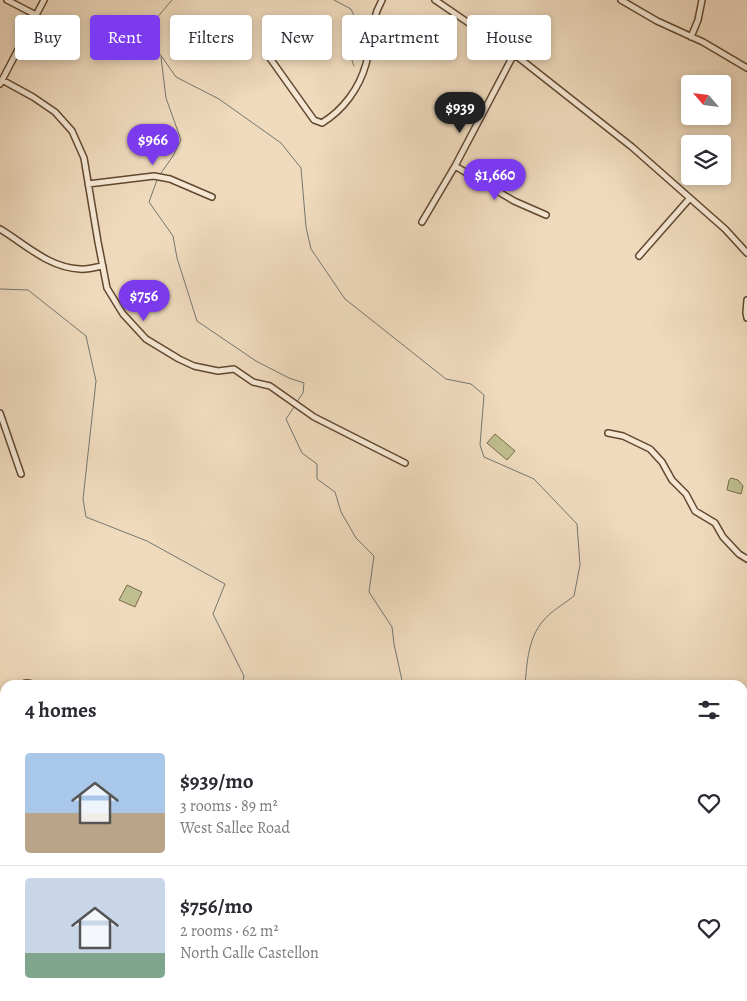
<!DOCTYPE html>
<html lang="en">
<head>
<meta charset="utf-8">
<style>
  :root { --surface:#fff; --page:#f2f2f3; --text:#2b2b33; --muted:#7c7c81; --line:#e1e1e2; --accent:#7c3aed }
  body { margin:0; font-family:Alegreya,serif; background:var(--page); color:var(--text); height:100vh; display:flex; flex-direction:column; font-size:19px; white-space:nowrap }
  * { box-sizing:border-box; margin:0 }
  p { font-size:16px; color:var(--muted) }
  .icon { flex:none; width:28px; height:28px; fill:none; stroke:currentColor; stroke-width:2; stroke-linecap:round; stroke-linejoin:round }
  .map { position:relative; flex:1; overflow:hidden }
  .details { position:absolute; left:0px; top:680px; width:748px; height:321px; display:flex; flex-direction:column; background:var(--surface); border-radius:15px 15px 0 0; box-shadow:0 2px 8px #0003 }
  .details>* { flex:none }
  .hud { position:absolute; left:15px; top:15px; width:718px; height:45px; display:flex; gap:10px }
  .needle { width:32px; rotate:298deg }
  .fabs { position:absolute; left:681px; top:75px; display:grid; gap:10px }
  .fabs a { display:grid; place-items:center; width:50px; height:50px; border-radius:5px; background:var(--surface); box-shadow:0 2px 8px #0003; font-size:25px }
  .price { position:absolute; translate:-50% -42px; padding:0 11px; border-radius:18px; background:var(--accent); color:#fff; font-size:16px; line-height:32px; filter:drop-shadow(0 1px 2px #0008) }
  .price::after { content:''; position:absolute; left:50%; top:30px; width:15px; height:11px; margin-left:-8px; background:inherit; clip-path:polygon(0 0,100% 0,50% 100%) }
  .price.selected { background:#222; color:#fff }
  ul { padding:0; list-style:none }
  li { display:flex; align-items:center; gap:15px; height:125px; padding:0 25px }
  li+li { border-top:1px solid var(--line) }
  li span { display:grid; place-items:center; flex:none; width:140px; height:100px; border-radius:5px; color:#555 }
  li>.icon { margin-inline-start:auto }
  span .icon { width:60px; height:60px; fill:#fffc; stroke-width:1 }
  li b { font-size:21px }
  h2 { display:flex; justify-content:space-between; align-items:center; height:60px; padding:0 25px; font-size:21px }
  .tag { padding:0 18px; border-radius:5px; background:var(--surface); box-shadow:0 2px 8px #0003; font-size:18px; line-height:45px }
  .tag.selected { background:var(--accent); color:#fff }
  .map>svg:first-child { display:block }
  .green { fill:#bebe8e; stroke:#786b47 }
  .lines { fill:none; stroke-linecap:round; stroke-linejoin:round }
  .stream { stroke:#747771; stroke-width:1 }
  .minor-casing { stroke:#61482f; stroke-width:8 }
  .minor { stroke:#f5e7d4; stroke-width:5 }
</style>
</head>
<body>
<div class="map">
<svg width="747" height="1001" viewBox="0 0 747 1001">
  <rect width="100%" height="100%" fill="#efdabd"/>
  <filter id="stains"><feTurbulence type="fractalNoise" baseFrequency=".004" numOctaves="4"/><feColorMatrix values="0 0 0 0 .2 0 0 0 0 .09 0 0 0 0 .02 0 0 0 .5 -.17"/></filter>
  <radialGradient id="worn" r=".72"><stop offset=".6" stop-color="#630" stop-opacity="0"/><stop offset="1" stop-color="#630" stop-opacity=".3"/></radialGradient>
  <path class="green" d="M 495,434 L 515,451 L 507,460 L 487,443 Z
    M 731,478 L 738,480 L 743,486 L 741,494 L 727,490 L 729,480 Z
    M 127,585 L 142,592 L 135,607 L 119,600 Z"/>
  <g class="lines">
    <path class="stream" d="M 172,0 L 155,20 L 148,37 L 176,77 L 219,99 L 281,143 L 301,168 L 306,227 L 311,249 L 345,299 L 446,379 L 471,384 L 484,395 L 480,445 L 484,457 L 534,479 L 577,524 L 580,565 L 574,596 C 564,604 551,611 543,621 C 528,638 527,663 525,685
      M 334,0 L 351,9 L 361,31 L 349,52 L 354,66
      M 159,176 L 173,156 L 181,140 L 166,98 L 161,57
      M 157,180 L 149,202 L 173,236 L 177,258 L 197,321 L 256,361 L 289,378 L 304,383 L 303,393 L 296,403
      M 0,289 L 28,290 L 86,336 L 96,381 L 83,499 L 86,517 L 147,541 L 225,584 L 213,614 L 244,676 L 242,685
      M 294,407 L 286,419 L 302,453 L 317,464 L 317,479 L 335,492 L 341,512 L 356,538 L 374,556 L 369,592 L 392,627 L 394,644 L 403,685
      M 742,909 L 747,908
      M 250,996 L 258,1001
      M 659,996 L 663,1001
      M 557,1001 L 557,999 L 563,996"/>
    <defs>
      <path id="minor" d="M 7,0 L 36,15
        M 435,0 L 514,54 L 632,147 L 725,229 L 747,253
        M 621,0 L 657,21 L 703,42 L 747,68
        M 691,37 L 698,20 L 702,0
        M 267,54 L 314,120 L 322,123 C 343,110 359,89 366,64 C 370,48 371,31 376,14 C 377,9 380,5 382,0
        M 2,80 L 33,97 L 55,112 L 72,131 L 84,158 L 98,242 L 107,288 L 123,314 L 146,339 L 179,359 L 194,366 L 218,371 L 234,369 L 253,382 L 270,386 L 314,417 L 405,463
        M 0,84 L 44,0
        M 455,166 L 514,201 L 546,215
        M 88,184 L 154,176 L 170,179 L 212,197
        M 422,222 L 455,166 L 514,54
        M 0,229 C 25,244 49,268 80,269 C 87,270 95,267 103,266
        M 639,256 L 690,198
        M 747,300 L 746,313 L 747,318
        M 0,413 L 21,474
        M 608,433 L 623,436 L 650,449 L 662,462 L 672,480 L 686,494 L 695,511 L 715,523 L 723,537 L 739,554 L 747,559
        M 22,685 C 25,682 30,683 34,685
        M 742,715 L 747,707
        M 0,721 L 5,711
        M 742,732 L 747,734
        M 435,996 L 436,1001
        M 615,996 L 624,1001
        M 267,1001 L 270,996"/>
    </defs>
    <use href="#minor" class="minor-casing"/>
    <use href="#minor" class="minor"/>
  </g>
  <rect width="100%" height="100%" filter="url(#stains)"/>
  <rect width="100%" height="100%" fill="url(#worn)"/>
</svg>
<div class="fabs">
<a><svg class="needle" viewBox="-14 -14 28 28"><path d="M0-13l5 13h-10z" fill="#e53935"/><path d="M0 13l5-13h-10z" fill="#7c7c81"/></svg></a>
<a><svg class="icon" aria-label="layers" viewBox="0 0 24 24"><path d="M12 4l9 5-9 5-9-5zM3 14l9 5 9-5"/></svg></a>
</div>
<b class="price selected" style="left:460px;top:134px">$939</b>
<b class="price" style="left:153px;top:166px">$966</b>
<b class="price" style="left:495px;top:201px">$1,660</b>
<b class="price" style="left:144px;top:322px">$756</b>
<div class="hud">
<a class="tag">Buy</a>
<a class="tag selected">Rent</a>
<a class="tag">Filters</a>
<a class="tag">New</a>
<a class="tag">Apartment</a>
<a class="tag">House</a>
</div>
<section class="details">
<h2>4 homes<svg class="icon" aria-label="filters" viewBox="0 0 24 24"><path d="M4 7h16M4 17h16"/><circle cx="9" cy="7" r="2"/><circle cx="15" cy="17" r="2"/></svg></h2>
<ul>
<li><span style="background:linear-gradient(#a9c7e8 60%,#b9a48a 0)"><svg class="icon" aria-label="home" viewBox="0 0 24 24"><path d="M3 11l9-7 9 7M6 9v11h12V9"/></svg></span><div><b>$939/mo</b><p>3 rooms · 89 m²</p><p>West Sallee Road</p></div><svg class="icon" aria-label="heart" viewBox="0 0 24 24"><path d="M12 20l-8-8c-3-5 5-10 8-4 3-6 11-1 8 4z"/></svg></li>
<li><span style="background:linear-gradient(#c9d6e8 75%,#7fa58c 0)"><svg class="icon" aria-label="home" viewBox="0 0 24 24"><path d="M3 11l9-7 9 7M6 9v11h12V9"/></svg></span><div><b>$756/mo</b><p>2 rooms · 62 m²</p><p>North Calle Castellon</p></div><svg class="icon" aria-label="heart" viewBox="0 0 24 24"><path d="M12 20l-8-8c-3-5 5-10 8-4 3-6 11-1 8 4z"/></svg></li>
</ul>
</section>
</div>
</body>
</html>
